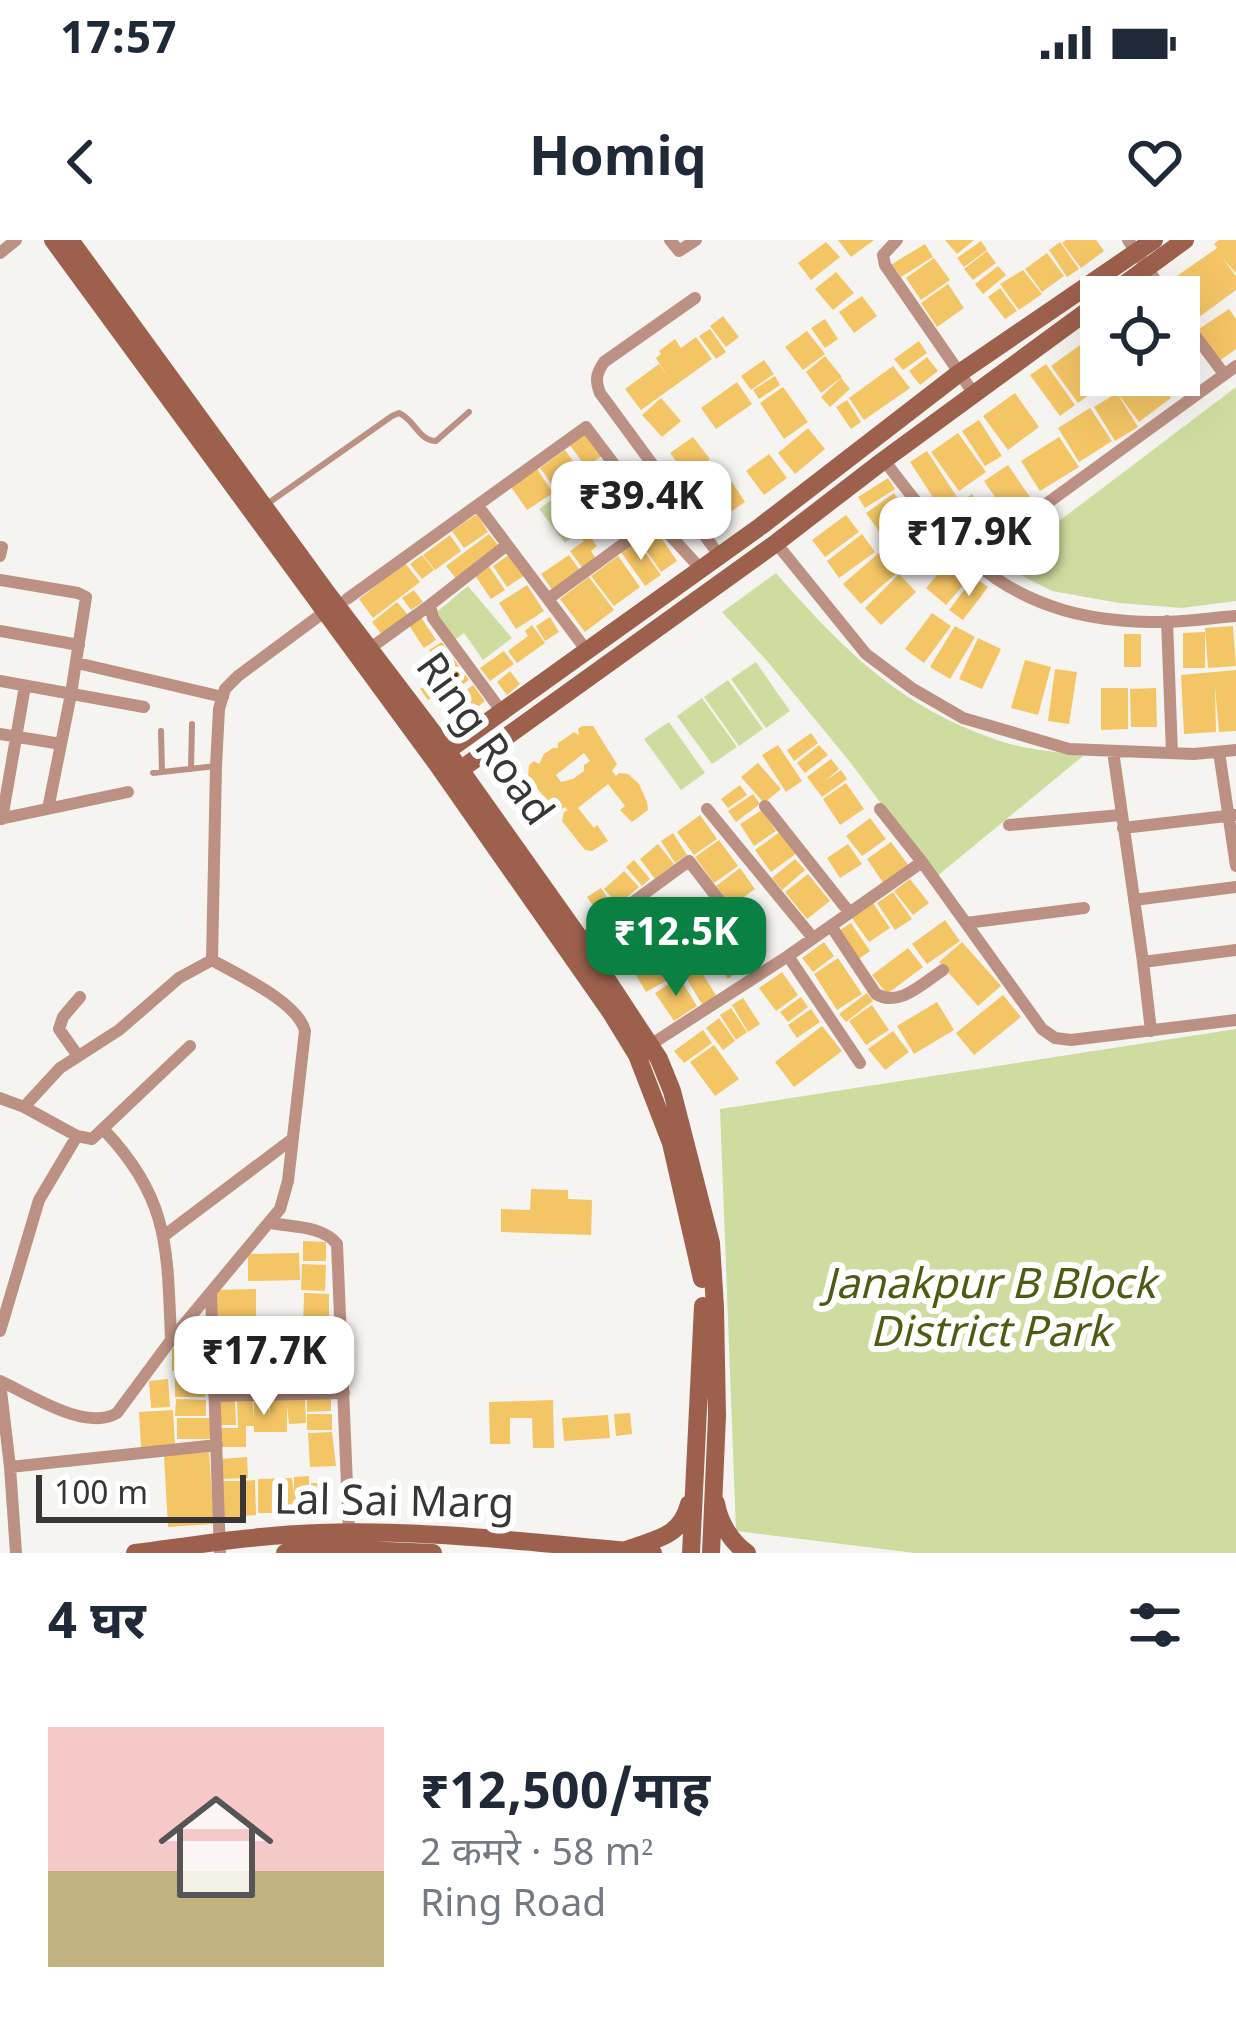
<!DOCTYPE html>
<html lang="hi">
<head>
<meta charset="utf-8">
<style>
  :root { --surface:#fff; --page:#f2f2f3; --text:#1f2937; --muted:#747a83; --line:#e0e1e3; --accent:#0b8043 }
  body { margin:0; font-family:Georgia,"Noto Sans Devanagari",serif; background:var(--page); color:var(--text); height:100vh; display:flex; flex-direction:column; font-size:45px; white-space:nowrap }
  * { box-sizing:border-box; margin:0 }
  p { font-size:39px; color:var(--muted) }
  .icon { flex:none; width:66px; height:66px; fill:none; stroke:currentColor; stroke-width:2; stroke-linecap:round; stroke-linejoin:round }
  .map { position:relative; height:1313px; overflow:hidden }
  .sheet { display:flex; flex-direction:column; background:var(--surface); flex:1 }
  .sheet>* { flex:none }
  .controls { position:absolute; left:1080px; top:36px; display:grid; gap:24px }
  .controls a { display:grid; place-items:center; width:120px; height:120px; border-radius:0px; background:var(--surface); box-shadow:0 12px 48px #0002; font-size:60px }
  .scale { position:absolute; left:36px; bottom:30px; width:210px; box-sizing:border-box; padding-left:12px; border:6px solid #383736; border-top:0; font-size:33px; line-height:42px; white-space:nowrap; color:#383736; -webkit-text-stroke:9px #fff; paint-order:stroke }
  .price { position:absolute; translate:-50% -102px; padding:0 27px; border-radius:24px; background:#fff; color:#222; font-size:39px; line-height:78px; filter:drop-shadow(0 3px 6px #0008) }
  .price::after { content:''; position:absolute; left:50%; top:72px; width:36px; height:27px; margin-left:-18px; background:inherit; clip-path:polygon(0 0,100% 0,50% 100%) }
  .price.on { background:var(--accent); color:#fff }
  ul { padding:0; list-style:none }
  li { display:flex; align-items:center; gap:36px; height:300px; padding:0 48px }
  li+li { border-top:3px solid var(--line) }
  li span { display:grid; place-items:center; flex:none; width:336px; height:240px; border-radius:0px; color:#555 }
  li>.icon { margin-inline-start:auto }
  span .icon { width:144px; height:144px; fill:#fffc; stroke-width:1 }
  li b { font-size:51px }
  h2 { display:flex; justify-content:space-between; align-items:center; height:144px; padding:0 48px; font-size:51px }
  .status { display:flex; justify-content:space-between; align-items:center; height:84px; padding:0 60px; background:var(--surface); direction:ltr }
  .status svg { height:33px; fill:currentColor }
  header { display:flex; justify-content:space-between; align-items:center; height:156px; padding:0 48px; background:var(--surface); font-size:54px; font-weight:700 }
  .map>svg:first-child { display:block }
  .green { fill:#cfdc9f }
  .building { fill:#f4c565; fill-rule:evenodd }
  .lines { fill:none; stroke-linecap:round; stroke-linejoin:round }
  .lane { stroke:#bc9183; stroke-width:6 }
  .street { stroke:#bc9183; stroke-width:12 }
  .secondary { stroke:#9d604c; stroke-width:18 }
  .labels { text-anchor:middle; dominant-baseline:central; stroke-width:12; stroke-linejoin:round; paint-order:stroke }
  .street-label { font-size:42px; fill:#383736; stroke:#fff }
  .park-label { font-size:42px; font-style:italic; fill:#505a12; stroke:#fff }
</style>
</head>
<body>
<div class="status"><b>17:57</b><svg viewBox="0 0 49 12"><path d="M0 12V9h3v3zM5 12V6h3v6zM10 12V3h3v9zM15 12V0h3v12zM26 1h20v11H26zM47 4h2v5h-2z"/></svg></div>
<header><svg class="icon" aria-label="back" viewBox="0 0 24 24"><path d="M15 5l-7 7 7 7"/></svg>Homiq<svg class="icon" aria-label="heart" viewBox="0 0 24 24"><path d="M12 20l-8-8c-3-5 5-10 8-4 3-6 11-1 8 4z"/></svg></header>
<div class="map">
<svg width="1236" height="1313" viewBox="0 0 1236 1313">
  <rect width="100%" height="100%" fill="#f6f4f1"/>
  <path class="green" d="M 1236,147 L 1236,361 L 1182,368 L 1119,363 L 1052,351 L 1001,325 Z
    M 576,243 L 602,275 L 565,303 L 539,269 Z
    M 776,333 C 846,413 905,472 1010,504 C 1033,510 1059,512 1083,516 L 936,637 L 850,522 L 768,422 L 722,372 Z
    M 468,346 L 512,398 L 483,420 L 464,393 L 453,401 L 433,375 Z
    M 756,422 L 790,471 L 766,488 L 731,439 Z
    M 728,440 L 763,489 L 739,506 L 704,457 Z
    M 702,458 L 737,507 L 712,524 L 677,476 Z
    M 669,482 L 705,533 L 681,550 L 644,499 Z
    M 1236,789 L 1236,1313 L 915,1313 L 736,1291 L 720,869 Z"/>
  <path class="building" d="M 838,0 L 874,0 L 851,17 Z
    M 945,0 L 974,0 L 957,14 Z
    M 1066,0 L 1096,0 L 1104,11 L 1081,28 L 1062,3 Z
    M 1219,0 L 1236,0 L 1236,33 L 1223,19 L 1236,36 L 1236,50 L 1191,83 L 1179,66 L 1179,57 L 1173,57 L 1164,45 L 1217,8 L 1214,4 Z
    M 981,1 L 987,10 L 964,27 L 957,18 Z
    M 826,2 L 840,17 L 811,40 L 798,23 Z
    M 1060,2 L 1079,29 L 1067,37 L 1049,10 Z
    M 925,4 L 933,17 L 901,37 L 892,24 Z
    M 987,11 L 996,23 L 973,40 L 964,29 Z
    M 1047,13 L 1064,36 L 1042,52 L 1025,29 Z
    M 934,18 L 950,40 L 921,60 L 906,38 Z
    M 998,26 L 1006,35 L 983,54 L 975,44 Z
    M 1023,30 L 1042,54 L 1019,70 L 1000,44 Z
    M 836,32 L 854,53 L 833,70 L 815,49 Z
    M 948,44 L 964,68 L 937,87 L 921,63 Z
    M 1000,48 L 1017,71 L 1005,79 L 988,57 Z
    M 862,56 L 877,76 L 854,93 L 839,72 Z
    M 1229,69 L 1236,79 L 1236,109 L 1218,122 L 1196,91 Z
    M 723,76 L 739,97 L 726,107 L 710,86 Z
    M 825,79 L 838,99 L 825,108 L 811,88 Z
    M 710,89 L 726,112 L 716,119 L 699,96 Z
    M 1101,89 L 1101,131 L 1081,103 Z
    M 807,91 L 825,114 L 803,130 L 785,107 Z
    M 696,97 L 712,119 L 641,170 L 625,149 L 659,124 L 668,137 L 656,118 L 661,114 L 659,111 L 675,99 L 681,108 Z
    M 919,101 L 927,113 L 903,130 L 894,119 Z
    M 1080,105 L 1103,137 L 1125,135 L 1111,145 L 1108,141 L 1078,163 L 1051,126 Z
    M 1179,108 L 1198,134 L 1172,153 L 1159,135 L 1179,135 Z
    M 825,116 L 842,137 L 821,153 L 806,132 Z
    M 927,117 L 938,131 L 920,145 L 909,131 Z
    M 764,120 L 774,134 L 751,150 L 741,136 Z
    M 1046,124 L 1075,165 L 1060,176 L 1030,135 Z
    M 893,126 L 910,148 L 864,180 L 849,158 Z
    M 1136,135 L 1155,135 L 1171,158 L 1139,182 L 1115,150 Z
    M 775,136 L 780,145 L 759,159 L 753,150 Z
    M 841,138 L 850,149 L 830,167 L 821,157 Z
    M 737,142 L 752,164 L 716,189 L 701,168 Z
    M 783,147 L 808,182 L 784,199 L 760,163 Z
    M 1015,153 L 1039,187 L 1008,210 L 983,176 Z
    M 1117,153 L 1138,187 L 1115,201 L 1094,167 Z
    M 661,158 L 681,181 L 662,197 L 642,175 Z
    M 847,160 L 861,182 L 851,189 L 836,167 Z
    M 1090,168 L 1112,201 L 1079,222 L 1058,188 Z
    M 979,180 L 1002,216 L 985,226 L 962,191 Z
    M 808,188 L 825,209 L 795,234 L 778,213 Z
    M 586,192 L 603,215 L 586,227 L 569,204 Z
    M 958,193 L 986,232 L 959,251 L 931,212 Z
    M 693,197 L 710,219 L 687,236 L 670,213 Z
    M 1059,197 L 1079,227 L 1040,251 L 1021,221 Z
    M 565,210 L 581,232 L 556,250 L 540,228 Z
    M 927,211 L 957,257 L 940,268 L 910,222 Z
    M 769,214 L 787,238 L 764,255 L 746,231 Z
    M 608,220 L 618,232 L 596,249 L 586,237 Z
    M 712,221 L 729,244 L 732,242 L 745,262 L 720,279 L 689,237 Z
    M 1008,225 L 1030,257 L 1006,273 L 984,241 Z
    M 537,229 L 553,253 L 527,270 L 511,247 Z
    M 620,235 L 633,252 L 611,269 L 598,252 Z
    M 888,238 L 895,249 L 865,268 L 858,257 Z
    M 894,253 L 917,285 L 889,305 L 866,273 Z
    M 972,254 L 996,286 L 970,305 L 946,273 Z
    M 636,258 L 650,281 L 625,296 L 611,273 Z
    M 477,274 L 488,292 L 464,308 L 452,291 Z
    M 846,275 L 859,292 L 825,317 L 812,300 Z
    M 655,289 L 677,321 L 661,332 L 639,300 Z
    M 489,294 L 500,307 L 457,340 L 446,326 Z
    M 588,294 L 597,306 L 591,311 L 597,320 L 583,329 L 570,311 L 584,301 L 582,299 Z
    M 862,294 L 875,312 L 839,338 L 827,321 Z
    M 450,295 L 461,311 L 435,330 L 423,315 Z
    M 637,301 L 661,335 L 645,346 L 621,312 Z
    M 880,312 L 898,332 L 861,364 L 843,344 Z
    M 510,314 L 524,336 L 507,347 L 493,326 Z
    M 422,315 L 434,330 L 422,339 L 410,324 Z
    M 569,315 L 581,332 L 553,351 L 541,334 Z
    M 618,316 L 640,347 L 614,366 L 591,336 Z
    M 951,319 L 971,336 L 946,365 L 926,348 Z
    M 405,323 L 420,342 L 373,378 L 359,359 Z
    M 488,325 L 505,350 L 491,359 L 474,334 Z
    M 899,334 L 916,352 L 881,385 L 865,368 Z
    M 589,337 L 614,370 L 585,392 L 560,359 Z
    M 974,337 L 988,347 L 963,380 L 949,370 Z
    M 527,345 L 544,371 L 516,389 L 499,363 Z
    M 414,350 L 423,362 L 411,370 L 402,358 Z
    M 397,362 L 409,376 L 383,396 L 372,382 Z
    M 932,373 L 951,386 L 924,423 L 905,409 Z
    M 420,376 L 436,400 L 424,408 L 408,384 Z
    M 550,377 L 559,392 L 545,401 L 536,386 Z
    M 532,385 L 545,403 L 517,423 L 508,411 L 528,396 L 525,391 Z
    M 955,386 L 975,397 L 950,439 L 930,427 Z
    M 1233,386 L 1236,426 L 1208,428 L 1205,388 Z
    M 1205,392 L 1205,428 L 1183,428 L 1183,393 Z
    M 1124,394 L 1141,394 L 1141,427 L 1124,427 Z
    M 978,398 L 1001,409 L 982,449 L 959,439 Z
    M 442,402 L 449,413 L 437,421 L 429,410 Z
    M 504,411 L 514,424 L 490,441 L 480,428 Z
    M 451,415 L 469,440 L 456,449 L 452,444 L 428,460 L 420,449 L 444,432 L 438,424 Z
    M 430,419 L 439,430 L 427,439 L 418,428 Z
    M 1025,420 L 1051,427 L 1038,475 L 1011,468 Z
    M 1055,429 L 1077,432 L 1069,484 L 1048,481 Z
    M 1236,430 L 1236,491 L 1219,492 L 1215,447 L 1216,492 L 1184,494 L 1181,435 Z
    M 510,431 L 520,444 L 507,455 L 497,442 Z
    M 473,445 L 485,461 L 474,470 L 461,454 Z
    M 1101,448 L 1128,448 L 1128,489 L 1101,490 Z
    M 1156,448 L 1157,487 L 1131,487 L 1130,449 Z
    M 582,486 L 593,486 L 617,524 L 612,531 L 616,536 L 619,533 L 628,534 L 639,544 L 647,562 L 648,570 L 632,582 L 620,570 L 625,566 L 608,544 L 578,568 L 594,588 L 597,585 L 608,601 L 592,611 L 585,610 L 562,581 L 564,572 L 568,570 L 565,567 L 557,573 L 528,537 L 529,525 L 534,521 L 539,524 L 544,514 L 553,508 L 558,508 L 558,503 L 574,492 L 579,495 L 578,489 ZM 584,513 L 590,521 L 584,525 L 584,531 L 573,539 L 561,542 L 556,535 Z
    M 811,493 L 818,503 L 794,521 L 787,510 Z
    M 778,505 L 802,541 L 786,552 L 762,515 Z
    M 819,505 L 828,515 L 805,533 L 797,523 Z
    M 831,519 L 839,529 L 825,541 L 841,530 L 847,539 L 822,557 L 807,537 Z
    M 758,523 L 781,549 L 764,563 L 741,537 Z
    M 846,543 L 864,569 L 840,585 L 823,559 Z
    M 740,545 L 747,555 L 728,568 L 721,559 Z
    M 753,554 L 760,564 L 736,582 L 728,571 Z
    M 762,570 L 776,591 L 754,606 L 740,584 Z
    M 700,575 L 717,599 L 694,615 L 677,592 Z
    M 870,578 L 886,599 L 862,616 L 846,596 Z
    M 781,591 L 797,613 L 771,632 L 755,610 Z
    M 673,593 L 687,615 L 675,623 L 661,601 Z
    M 719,600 L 738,626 L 714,643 L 695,617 Z
    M 891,602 L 909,626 L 884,644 L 867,619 Z
    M 658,604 L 674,624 L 655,639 L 640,619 Z
    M 848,604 L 862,624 L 840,638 L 827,618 Z
    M 795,619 L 805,630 L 782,650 L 772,638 Z
    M 634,620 L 650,639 L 642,646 L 626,627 Z
    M 740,628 L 755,649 L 731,666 L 716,646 Z
    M 624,631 L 639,647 L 618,665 L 604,649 Z
    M 808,634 L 830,661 L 807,679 L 785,652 Z
    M 910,639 L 929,663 L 913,675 L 894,651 Z
    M 601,648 L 614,668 L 601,677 L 587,657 Z
    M 893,652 L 912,679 L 895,690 L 877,663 Z
    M 873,663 L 890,688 L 869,702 L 852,678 Z
    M 703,664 L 718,684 L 695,701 L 680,680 Z
    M 636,672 L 653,695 L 627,713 L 611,690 Z
    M 945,680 L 960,701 L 927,724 L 912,704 Z
    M 851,683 L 870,711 L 856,721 L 837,692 Z
    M 729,684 L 744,708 L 717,726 L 701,703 Z
    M 651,702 L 673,737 L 646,752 L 625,717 Z
    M 824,702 L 834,716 L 813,732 L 802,718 Z
    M 962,702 L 1001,746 L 978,766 L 939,722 Z
    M 908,708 L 923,727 L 887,754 L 872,735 Z
    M 745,710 L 753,720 L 728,739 L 720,728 Z
    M 838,718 L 862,754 L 837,770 L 814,734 Z
    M 699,728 L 717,757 L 703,766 L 685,736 Z
    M 782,732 L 798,755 L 776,771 L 759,748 Z
    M 679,737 L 697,766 L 674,781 L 655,753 Z
    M 867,753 L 873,761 L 846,782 L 839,774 Z
    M 1003,755 L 1021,777 L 974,815 L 956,793 Z
    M 801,757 L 808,767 L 788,782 L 780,772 Z
    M 743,758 L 760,784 L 748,792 L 732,765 Z
    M 937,762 L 954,790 L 914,814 L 897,786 Z
    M 872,765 L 889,790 L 866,805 L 849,781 Z
    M 731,768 L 747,792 L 736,800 L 720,775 Z
    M 811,769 L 820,782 L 797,798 L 788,785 Z
    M 719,778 L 735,801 L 723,810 L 706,788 Z
    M 822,786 L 842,811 L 794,847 L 775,822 Z
    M 703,790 L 712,803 L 684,823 L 674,811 Z
    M 893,791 L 909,812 L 885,830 L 868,809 Z
    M 714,805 L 739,839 L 715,856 L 690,822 Z
    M 531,949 L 568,950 L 568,959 L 592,960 L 591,995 L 501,992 L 501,969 L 530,970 Z
    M 303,1001 L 326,1002 L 326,1021 L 303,1021 Z
    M 299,1013 L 300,1040 L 248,1041 L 248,1014 Z
    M 302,1024 L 326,1025 L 325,1051 L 301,1050 Z
    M 256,1049 L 256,1087 L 246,1087 L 247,1120 L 214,1121 L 215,1050 Z
    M 304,1053 L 329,1054 L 329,1090 L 303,1089 Z
    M 304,1093 L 330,1093 L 330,1123 L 303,1123 L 304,1150 L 271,1153 L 270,1119 L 304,1119 Z
    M 205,1108 L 205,1131 L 172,1131 L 172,1109 Z
    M 268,1117 L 269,1150 L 239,1151 L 238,1122 L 252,1122 L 252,1118 Z
    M 216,1124 L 235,1124 L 236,1149 L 217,1150 Z
    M 306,1127 L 330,1128 L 329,1146 L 306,1145 Z
    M 175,1134 L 205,1134 L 205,1157 L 175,1157 Z
    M 168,1139 L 170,1167 L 151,1168 L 149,1141 Z
    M 269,1157 L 269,1177 L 271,1157 L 305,1158 L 306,1183 L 289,1184 L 287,1166 L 287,1192 L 254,1192 L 254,1186 L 246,1186 L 246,1207 L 221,1207 L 221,1188 L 238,1188 L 237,1159 L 252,1159 L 254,1177 L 254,1158 Z
    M 307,1157 L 331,1157 L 331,1171 L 307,1172 Z
    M 176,1159 L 206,1160 L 206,1176 L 175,1176 Z
    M 553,1160 L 554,1208 L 533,1208 L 532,1178 L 510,1178 L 510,1204 L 490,1204 L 489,1162 Z
    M 219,1161 L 235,1161 L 236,1185 L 220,1185 Z
    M 173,1170 L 175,1206 L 141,1207 L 139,1172 Z
    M 630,1173 L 632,1194 L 616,1196 L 614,1174 Z
    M 307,1174 L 332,1174 L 332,1190 L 307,1190 Z
    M 608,1175 L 610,1198 L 564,1201 L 562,1178 Z
    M 177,1178 L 210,1178 L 210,1199 L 177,1199 Z
    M 332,1192 L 336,1226 L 310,1227 L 308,1193 Z
    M 209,1212 L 214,1284 L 168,1287 L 164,1215 Z
    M 247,1217 L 248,1238 L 222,1239 L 220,1219 Z
    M 309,1236 L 309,1269 L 277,1271 L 275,1256 L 275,1273 L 258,1273 L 258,1239 L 292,1238 L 294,1253 L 294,1237 Z
    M 255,1240 L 256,1275 L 242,1276 L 241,1241 Z
    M 223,1241 L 240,1241 L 240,1278 L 223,1278 Z
    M 311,1243 L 330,1243 L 330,1266 L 311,1266 Z"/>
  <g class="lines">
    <path class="lane" d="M 267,264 L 392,176 L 399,173 C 414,179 419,201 436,201 L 469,172
      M 161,491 L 162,532
      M 191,529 L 192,484
      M 153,533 L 216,526"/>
    <path class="street" d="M 670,0 L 679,11 L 696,0
      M 897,0 L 883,15 L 885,25 L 974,154
      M 1128,0 L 1167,57
      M 0,13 L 16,0
      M 695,58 L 604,122 C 596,134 595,140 600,153 L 719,315
      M 1179,74 L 1224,134
      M 884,220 C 960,322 1017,380 1152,382 C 1180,383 1208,378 1236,376
      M 478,266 L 587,411
      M 776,303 L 866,414 L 913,449 L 963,478 L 1069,509 L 1194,514 L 1236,510
      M 0,316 L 2,307
      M 969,320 L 1236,126
      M 0,340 L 78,353 L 86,357 L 71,454 L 48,569
      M 347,359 L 586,187 L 656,280
      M 548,359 L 656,280 L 700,328
      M 1167,381 L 1172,513
      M 0,391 L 79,405
      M 369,409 L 430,365
      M 77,423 L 223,457
      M 0,441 L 144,467
      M 502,472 L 433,378 L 430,365 L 507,305
      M 0,494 L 61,504
      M 1113,511 L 1143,722 L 1236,710
      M 1219,512 L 1236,626
      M 765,566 L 849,672
      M 707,569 L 813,698
      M 880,569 L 922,622 L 1042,789 L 1055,798 L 1071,800 L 1236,780
      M 0,579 L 128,552
      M 2,579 L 25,446
      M 1009,585 L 1121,575
      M 1123,588 L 1235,575
      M 1134,660 L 1236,647
      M 966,683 L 1084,668
      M 831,686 L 876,754 C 899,768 923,743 943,730
      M 581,700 L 689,621 L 719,660
      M 788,716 L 860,823
      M 212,720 L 216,526 L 219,469 L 225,449 L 238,436 L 327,370
      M 1143,722 L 1151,791
      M 647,807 L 788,716 L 922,622
      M 78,816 L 59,789 L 63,777 L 80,757
      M 0,858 L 24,867 L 60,828 L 119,790 L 179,738 L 212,720
      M 24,867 L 77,896 L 92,899 L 190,806
      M 104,890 C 170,959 167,1009 171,1099
      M 271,983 C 292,987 323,986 337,1004 L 349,1293
      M 165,995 L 291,900
      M 211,1055 L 220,1313
      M 0,1091 L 39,960 L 77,896
      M 0,1141 C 31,1155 86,1192 117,1173 L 171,1100 L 280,969 L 288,941 L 305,791 C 298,762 238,735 212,720
      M 0,1142 L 10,1227 L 16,1313
      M 215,1156 L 344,1153
      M 10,1227 L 217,1205"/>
    <path class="secondary" d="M 53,0 L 437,524 L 610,771 L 637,815 L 671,903 L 702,1039
      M 70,0 L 327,353 L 447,511 L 581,700 L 659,819 L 672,851 L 711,1003 L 715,1067 L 717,1176 L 711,1313
      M 1107,57 L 1185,0
      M 440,520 L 447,511 L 761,286 L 958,134 L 1154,0
      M 452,538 L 460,530 L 776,303 L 884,220 L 1101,61
      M 716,1263 C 719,1282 731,1302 747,1313
      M 629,1309 C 658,1298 680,1297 689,1264
      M 135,1313 C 196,1305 257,1295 319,1293 C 430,1289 542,1304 653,1313
      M 285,1313 L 317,1308 L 433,1313
      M 691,1313 L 703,1066"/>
  </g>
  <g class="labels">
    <g class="street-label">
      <text transform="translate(482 501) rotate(54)">Ring Road</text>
      <text transform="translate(394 1265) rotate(1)">Lal Sai Marg</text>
    </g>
    <g class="park-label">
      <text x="990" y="1047">Janakpur B Block<tspan x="990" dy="48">District Park</tspan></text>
    </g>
  </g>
</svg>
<div class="controls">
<a><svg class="icon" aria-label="locate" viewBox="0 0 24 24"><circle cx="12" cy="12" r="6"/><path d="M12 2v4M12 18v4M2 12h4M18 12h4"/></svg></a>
</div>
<div class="scale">100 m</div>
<b class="price" style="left:641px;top:323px">₹39.4K</b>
<b class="price" style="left:969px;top:359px">₹17.9K</b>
<b class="price on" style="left:676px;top:759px">₹12.5K</b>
<b class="price" style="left:264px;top:1178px">₹17.7K</b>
</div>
<section class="sheet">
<h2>4 घर<svg class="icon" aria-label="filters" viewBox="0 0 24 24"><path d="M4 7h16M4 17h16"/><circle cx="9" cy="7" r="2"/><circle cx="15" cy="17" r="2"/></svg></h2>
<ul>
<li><span style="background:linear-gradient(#f6c9c9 60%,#c2b280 0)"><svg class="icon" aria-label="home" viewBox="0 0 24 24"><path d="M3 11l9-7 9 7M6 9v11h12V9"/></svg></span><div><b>₹12,500/माह</b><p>2 कमरे · 58 m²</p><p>Ring Road</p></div></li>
</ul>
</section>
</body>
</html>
